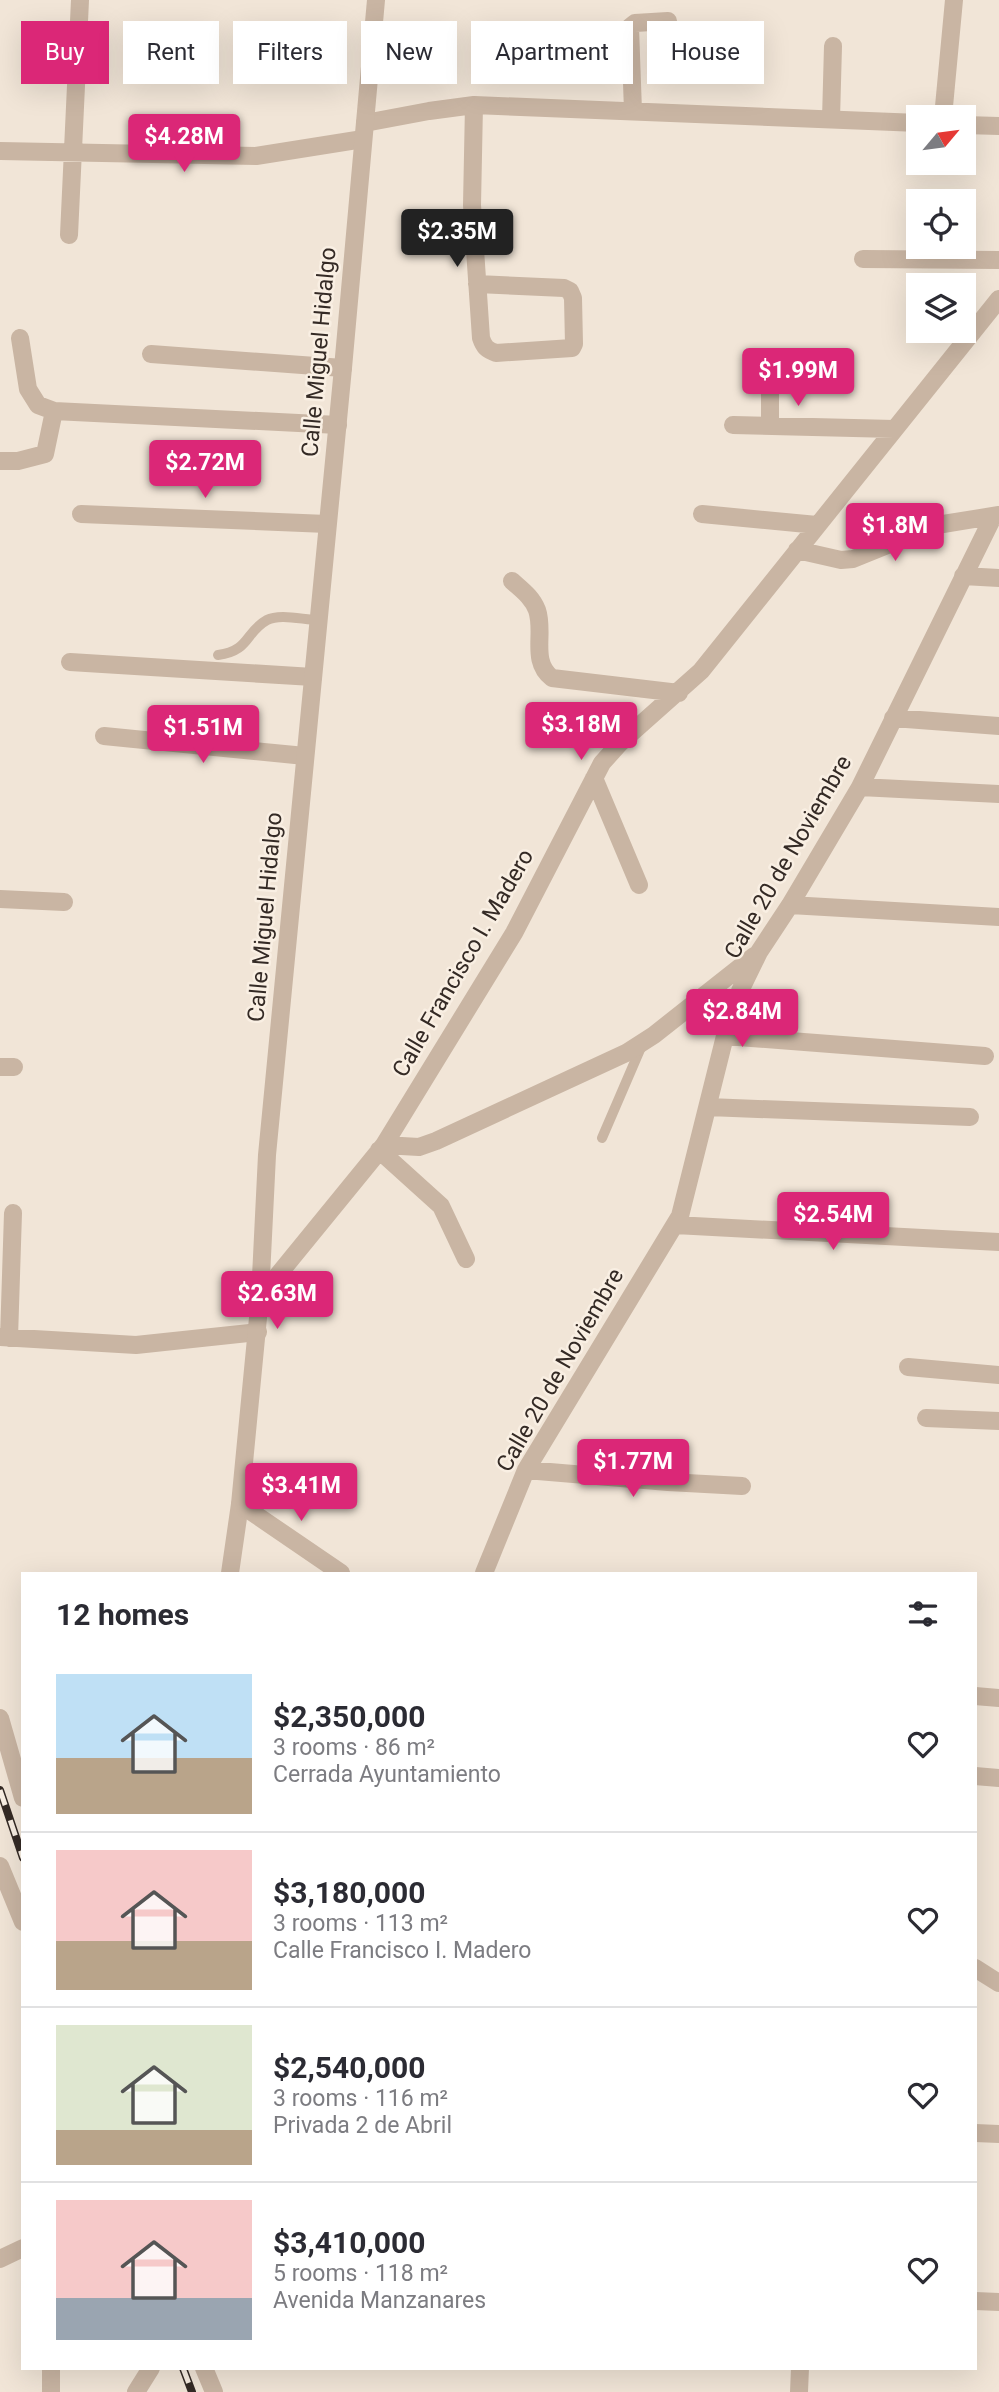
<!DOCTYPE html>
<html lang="en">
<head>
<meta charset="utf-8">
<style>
  :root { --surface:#fff; --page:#f2f2f3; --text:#2b2b33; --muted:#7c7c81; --line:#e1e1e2; --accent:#db2777 }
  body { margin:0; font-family:Roboto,sans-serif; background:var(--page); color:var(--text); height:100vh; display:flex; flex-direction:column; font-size:26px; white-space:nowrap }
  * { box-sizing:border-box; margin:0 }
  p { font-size:23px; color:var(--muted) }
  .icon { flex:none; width:38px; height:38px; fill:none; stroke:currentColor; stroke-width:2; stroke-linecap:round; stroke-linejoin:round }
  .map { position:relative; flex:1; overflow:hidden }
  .drawer { position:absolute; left:21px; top:1572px; width:956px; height:798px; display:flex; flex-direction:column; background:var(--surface); border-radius:0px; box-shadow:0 7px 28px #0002 }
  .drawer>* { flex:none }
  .hud { position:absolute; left:21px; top:21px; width:957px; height:63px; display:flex; gap:14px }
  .needle { width:46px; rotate:61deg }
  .buttons { position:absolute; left:906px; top:105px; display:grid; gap:14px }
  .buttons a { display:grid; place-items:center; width:70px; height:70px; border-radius:0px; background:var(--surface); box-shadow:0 7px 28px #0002; font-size:35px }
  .price { position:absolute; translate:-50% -60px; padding:0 16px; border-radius:7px; background:var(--accent); color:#fff; font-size:23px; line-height:46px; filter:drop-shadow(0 2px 4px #0008) }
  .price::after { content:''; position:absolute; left:50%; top:42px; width:21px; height:16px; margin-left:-10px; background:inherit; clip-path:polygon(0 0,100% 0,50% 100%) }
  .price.on { background:#222; color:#fff }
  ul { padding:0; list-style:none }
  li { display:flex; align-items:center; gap:21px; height:175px; padding:0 35px }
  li+li { border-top:2px solid var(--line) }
  li span { display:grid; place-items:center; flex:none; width:196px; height:140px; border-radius:0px; color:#555 }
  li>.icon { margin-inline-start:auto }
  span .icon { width:84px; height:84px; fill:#fffc; stroke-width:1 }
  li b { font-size:30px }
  h2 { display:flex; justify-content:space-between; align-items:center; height:84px; padding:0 35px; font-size:30px }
  .chip { padding:0 24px; border-radius:0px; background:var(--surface); box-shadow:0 7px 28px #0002; font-size:24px; line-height:63px }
  .chip.on { background:var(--accent); color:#fff }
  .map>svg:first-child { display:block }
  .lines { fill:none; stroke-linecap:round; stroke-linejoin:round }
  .service { stroke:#c9b5a3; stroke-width:10 }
  .minor { stroke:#c9b5a3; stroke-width:18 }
  .tertiary { stroke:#c9b5a3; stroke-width:18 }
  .rail-casing { stroke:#342a25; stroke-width:8 }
  .rail { stroke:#f9efe3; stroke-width:5; stroke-dasharray:16; stroke-linecap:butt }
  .labels { text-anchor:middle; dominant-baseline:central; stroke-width:5; stroke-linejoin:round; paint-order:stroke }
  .street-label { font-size:23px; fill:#342a25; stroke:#f9efe3 }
</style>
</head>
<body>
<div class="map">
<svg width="999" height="2392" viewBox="0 0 999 2392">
  <rect width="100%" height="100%" fill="#f1e5d7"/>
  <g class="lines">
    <path class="service" d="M 218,655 C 250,651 245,632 267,620 C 280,613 304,620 318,620
      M 602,1138 L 642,1045"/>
    <path class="minor" d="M 474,105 L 472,205 L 481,338 C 484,347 487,350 496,353 L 572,348 L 574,344 L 573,298 L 570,291 L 564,288 L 477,284
      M 633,111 L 630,27 L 635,23 L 668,21
      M 943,117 L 954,0
      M 831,119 L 833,46
      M 365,123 L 429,111 L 474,105 L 919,123
      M 964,125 L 999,126
      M 0,151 L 256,156 L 363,139
      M 69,235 L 80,0
      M 863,259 L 999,260
      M 20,338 L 28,389 L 38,405 L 54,411 L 338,425
      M 151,354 L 343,368
      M 770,367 L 770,426
      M 733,425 L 894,429
      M 0,461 L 18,461 L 45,454 L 54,411
      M 81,514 L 327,524
      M 702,514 L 817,525
      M 797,550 L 841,560 L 853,559 L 937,525 L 999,515
      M 963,576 L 999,578
      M 512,581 C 522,590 532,597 537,610 C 545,633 530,661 552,678 L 679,693
      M 70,662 L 313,677
      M 893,718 L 999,726
      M 104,736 L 305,756
      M 594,778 L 639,885
      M 860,787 L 999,794
      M 0,899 L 64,902
      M 790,905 L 999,917
      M 725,1036 L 985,1056
      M 0,1067 L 14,1067
      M 708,1107 L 970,1117
      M 384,1145 L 419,1147 L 436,1141 L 626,1053 L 654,1035 L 754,956
      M 379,1150 L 441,1206 L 466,1259
      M 675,1225 L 999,1242
      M 260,1297 L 384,1145 L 514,933 L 602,763 L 620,743 L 701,671 L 999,299
      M 0,1337 L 136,1345 L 258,1332
      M 9,1338 L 13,1213
      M 908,1367 L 999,1375
      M 926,1418 L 999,1421
      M 526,1470 L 668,1482 L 742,1486
      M 230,1573 L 240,1504
      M 484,1573 L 526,1470 L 680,1216 L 725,1036 L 740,991 L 759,952 L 790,905 L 860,787 L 993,517
      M 975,1696 L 999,1698
      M 0,1718 L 23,1798
      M 975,1776 L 999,1778
      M 0,1866 L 23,1922
      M 975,2133 L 999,2134
      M 0,2259 L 23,2248
      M 975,2301 L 999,2302
      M 204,2368 L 214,2392
      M 51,2392 L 51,2368
      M 136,2392 L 151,2368
      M 799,2392 L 800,2368"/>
    <path class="tertiary" d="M 341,1573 L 240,1504 L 260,1297 L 267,1155 L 343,368 L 376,0
      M 975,1968 L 999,1983"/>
    <defs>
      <path id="rail" d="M 0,1790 L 23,1858
        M 183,2368 L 192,2392"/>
    </defs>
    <use href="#rail" class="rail-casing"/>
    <use href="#rail" class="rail"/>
  </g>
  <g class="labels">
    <g class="street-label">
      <text transform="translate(319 352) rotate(-85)">Calle Miguel Hidalgo</text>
      <text transform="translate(788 857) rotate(-60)">Calle 20 de Noviembre</text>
      <text transform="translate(265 917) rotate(-85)">Calle Miguel Hidalgo</text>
      <text transform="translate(463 963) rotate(-60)">Calle Francisco I. Madero</text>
      <text transform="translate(560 1370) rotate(-60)">Calle 20 de Noviembre</text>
    </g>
  </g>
</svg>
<div class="buttons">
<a><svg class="needle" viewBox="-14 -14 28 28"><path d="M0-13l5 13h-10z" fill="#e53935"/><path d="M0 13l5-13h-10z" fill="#7c7c81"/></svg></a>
<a><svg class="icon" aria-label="locate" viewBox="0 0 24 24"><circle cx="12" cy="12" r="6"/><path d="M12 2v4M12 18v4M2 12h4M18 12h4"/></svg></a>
<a><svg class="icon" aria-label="layers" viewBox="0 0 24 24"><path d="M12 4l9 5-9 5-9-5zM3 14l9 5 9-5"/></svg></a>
</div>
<b class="price" style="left:184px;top:174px">$4.28M</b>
<b class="price on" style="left:457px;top:269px">$2.35M</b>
<b class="price" style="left:798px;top:408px">$1.99M</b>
<b class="price" style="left:205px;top:500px">$2.72M</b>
<b class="price" style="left:895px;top:563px">$1.8M</b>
<b class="price" style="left:581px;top:762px">$3.18M</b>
<b class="price" style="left:203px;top:765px">$1.51M</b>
<b class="price" style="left:742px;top:1049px">$2.84M</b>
<b class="price" style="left:833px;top:1252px">$2.54M</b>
<b class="price" style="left:277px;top:1331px">$2.63M</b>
<b class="price" style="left:633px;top:1499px">$1.77M</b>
<b class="price" style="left:301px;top:1523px">$3.41M</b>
<div class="hud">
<a class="chip on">Buy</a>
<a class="chip">Rent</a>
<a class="chip">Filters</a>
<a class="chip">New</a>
<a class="chip">Apartment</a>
<a class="chip">House</a>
</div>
<section class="drawer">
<h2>12 homes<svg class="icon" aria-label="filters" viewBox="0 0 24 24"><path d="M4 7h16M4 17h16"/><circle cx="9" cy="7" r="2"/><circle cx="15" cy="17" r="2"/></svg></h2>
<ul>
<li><span style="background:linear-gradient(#bfe0f5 60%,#b9a48a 0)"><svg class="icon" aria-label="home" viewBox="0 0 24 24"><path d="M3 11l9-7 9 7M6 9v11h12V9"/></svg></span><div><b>$2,350,000</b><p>3 rooms · 86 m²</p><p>Cerrada Ayuntamiento</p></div><svg class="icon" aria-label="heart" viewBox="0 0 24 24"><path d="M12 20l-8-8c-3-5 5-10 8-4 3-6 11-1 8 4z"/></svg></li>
<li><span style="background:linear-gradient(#f6c9c9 65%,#b9a48a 0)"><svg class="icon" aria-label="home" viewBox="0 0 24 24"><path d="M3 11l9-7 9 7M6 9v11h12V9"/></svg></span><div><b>$3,180,000</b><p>3 rooms · 113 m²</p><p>Calle Francisco I. Madero</p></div><svg class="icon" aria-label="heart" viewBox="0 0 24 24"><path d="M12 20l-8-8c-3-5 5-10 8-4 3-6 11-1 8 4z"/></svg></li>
<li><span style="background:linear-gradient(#dfe7d0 75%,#b9a48a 0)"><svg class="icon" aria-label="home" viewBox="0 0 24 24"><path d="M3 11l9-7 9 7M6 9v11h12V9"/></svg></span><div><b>$2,540,000</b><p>3 rooms · 116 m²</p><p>Privada 2 de Abril</p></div><svg class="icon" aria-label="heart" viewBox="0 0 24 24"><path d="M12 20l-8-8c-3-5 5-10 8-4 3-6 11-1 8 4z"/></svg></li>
<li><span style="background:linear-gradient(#f6c9c9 70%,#9aa5b1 0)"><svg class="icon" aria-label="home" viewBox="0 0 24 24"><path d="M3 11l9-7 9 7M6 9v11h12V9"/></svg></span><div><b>$3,410,000</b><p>5 rooms · 118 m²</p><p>Avenida Manzanares</p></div><svg class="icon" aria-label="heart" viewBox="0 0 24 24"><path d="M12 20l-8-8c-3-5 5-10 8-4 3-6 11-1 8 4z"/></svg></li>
</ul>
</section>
</div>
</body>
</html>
